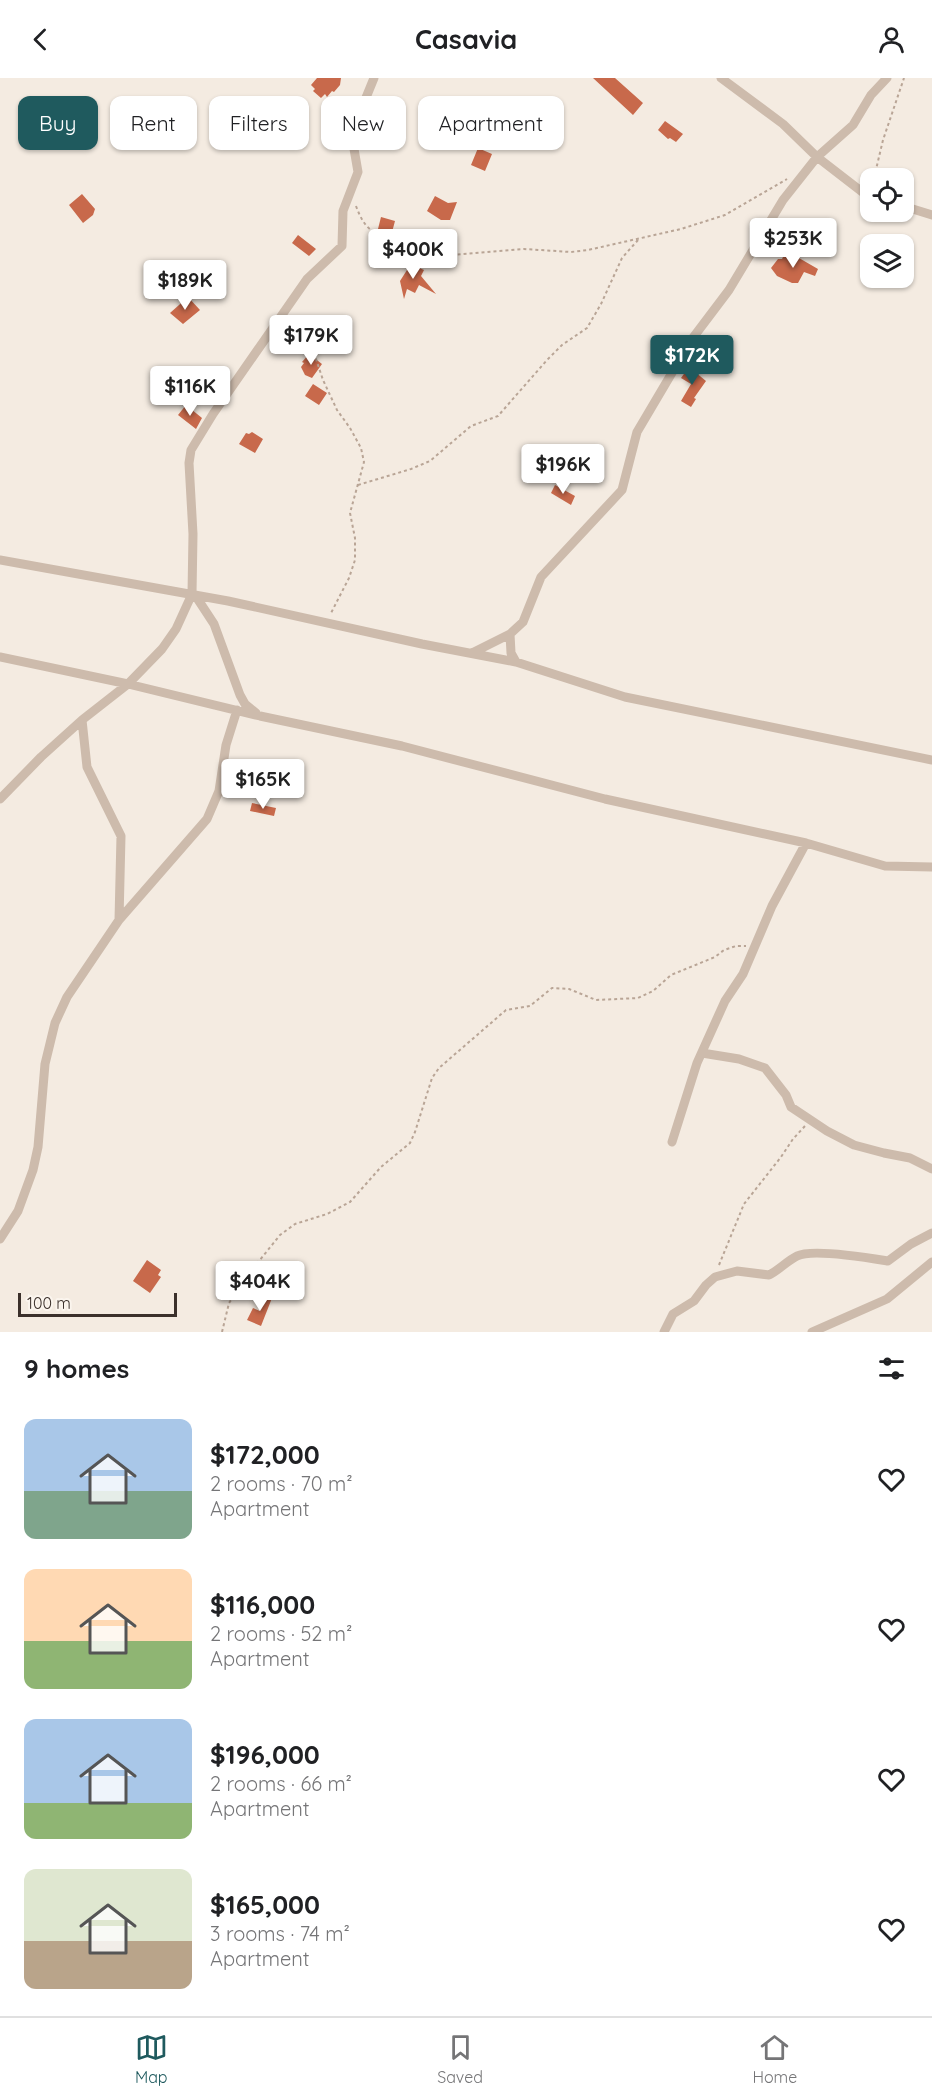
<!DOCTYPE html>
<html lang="en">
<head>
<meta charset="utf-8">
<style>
  :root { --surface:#fff; --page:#f6f6f6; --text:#202124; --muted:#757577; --line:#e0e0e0; --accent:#1f5a5e }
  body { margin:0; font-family:Quicksand,sans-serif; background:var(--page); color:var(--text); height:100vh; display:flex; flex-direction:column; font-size:22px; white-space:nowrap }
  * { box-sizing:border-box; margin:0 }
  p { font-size:20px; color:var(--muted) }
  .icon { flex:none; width:33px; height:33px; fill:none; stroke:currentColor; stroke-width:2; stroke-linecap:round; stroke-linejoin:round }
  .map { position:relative; height:1254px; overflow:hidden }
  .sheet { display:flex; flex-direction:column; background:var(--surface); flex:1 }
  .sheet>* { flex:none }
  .hud { position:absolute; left:18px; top:18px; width:600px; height:54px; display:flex; gap:12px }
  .buttons { position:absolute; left:860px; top:90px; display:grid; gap:12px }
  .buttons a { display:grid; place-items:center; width:54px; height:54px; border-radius:12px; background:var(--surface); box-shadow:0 2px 4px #0004; font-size:30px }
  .scale { position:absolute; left:18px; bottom:15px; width:159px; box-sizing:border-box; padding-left:6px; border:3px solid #3b302b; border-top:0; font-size:16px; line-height:21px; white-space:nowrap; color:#3b302b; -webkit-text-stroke:4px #fbf5ee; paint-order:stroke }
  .price { position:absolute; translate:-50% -51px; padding:0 14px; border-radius:6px; background:#fff; color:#222; font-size:20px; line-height:39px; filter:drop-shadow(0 2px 3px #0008) }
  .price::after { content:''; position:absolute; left:50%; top:36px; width:18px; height:14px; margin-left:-9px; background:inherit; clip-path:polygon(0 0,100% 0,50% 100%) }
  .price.current { background:var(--accent); color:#fff }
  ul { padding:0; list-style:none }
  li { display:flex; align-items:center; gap:18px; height:150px; padding:0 24px }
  li span { display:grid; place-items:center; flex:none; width:168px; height:120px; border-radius:12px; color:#555 }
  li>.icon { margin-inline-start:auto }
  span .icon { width:72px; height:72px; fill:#fffc; stroke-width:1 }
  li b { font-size:26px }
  h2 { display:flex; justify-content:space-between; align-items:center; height:72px; padding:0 24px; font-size:26px }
  .chip { padding:0 21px; border-radius:12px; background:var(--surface); box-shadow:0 2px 4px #0004; font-size:21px; line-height:54px }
  .chip.current { background:var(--accent); color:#fff }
  header { display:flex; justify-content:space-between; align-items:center; height:78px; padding:0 24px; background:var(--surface); font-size:27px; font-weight:700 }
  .dock { display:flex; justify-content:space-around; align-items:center; height:84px; border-top:2px solid var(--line); background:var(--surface); font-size:16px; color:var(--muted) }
  .dock a { display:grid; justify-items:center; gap:3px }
  .dock .current { color:var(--accent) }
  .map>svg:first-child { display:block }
  .building { fill:#c8694b }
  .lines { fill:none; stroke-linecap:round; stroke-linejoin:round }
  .path { stroke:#b9a596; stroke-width:2; stroke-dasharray:3 3; stroke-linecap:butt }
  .street { stroke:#cdbbac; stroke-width:9 }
</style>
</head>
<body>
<header><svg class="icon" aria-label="back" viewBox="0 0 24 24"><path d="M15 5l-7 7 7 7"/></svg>Casavia<svg class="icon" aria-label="person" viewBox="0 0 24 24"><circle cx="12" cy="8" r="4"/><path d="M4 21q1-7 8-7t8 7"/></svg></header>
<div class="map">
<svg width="932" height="1254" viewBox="0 0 932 1254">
  <rect width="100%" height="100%" fill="#f4ebe1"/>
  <path class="building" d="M 317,0 L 341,0 L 340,7 L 334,14 L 332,13 L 327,19 L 325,16 L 321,20 L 313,13 L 315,11 L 311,7 Z
    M 593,0 L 615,0 L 643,25 L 633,37 Z
    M 665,43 L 683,56 L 676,64 L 670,60 L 668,61 L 658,52 Z
    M 478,70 L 492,76 L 485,93 L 471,87 Z
    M 82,116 L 95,131 L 93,137 L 83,145 L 69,127 Z
    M 435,118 L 448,125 L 457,124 L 450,142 L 441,142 L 427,133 Z
    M 381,139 L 395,143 L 391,158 L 377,155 Z
    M 298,157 L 316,171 L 309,178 L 292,165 Z
    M 792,176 L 818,191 L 815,198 L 804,194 L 798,205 L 792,205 L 777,198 L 771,190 L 778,181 L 782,181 L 784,177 L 790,181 Z
    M 406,184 L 424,192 L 421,198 L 436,216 L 419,207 L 415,215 L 407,211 L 404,221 L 400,203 L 407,192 Z
    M 188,219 L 200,232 L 183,246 L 170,235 Z
    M 309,276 L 322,286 L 312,300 L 305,297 L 301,289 L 304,285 L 302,284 Z
    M 689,289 L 706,303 L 694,320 L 696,321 L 691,329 L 681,323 L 691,306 L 681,300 Z
    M 313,306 L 327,315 L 319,327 L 305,318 Z
    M 186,327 L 202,340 L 196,351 L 178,337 Z
    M 252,354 L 263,361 L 255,375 L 239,366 L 246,355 L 249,356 Z
    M 550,370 L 557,375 L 535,400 L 528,395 Z
    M 555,407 L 575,418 L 571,427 L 551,415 Z
    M 252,725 L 276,730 L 274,738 L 250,733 Z
    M 147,1182 L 161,1192 L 158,1197 L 161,1199 L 150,1215 L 133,1203 Z
    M 263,1217 L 272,1220 L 261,1248 L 247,1242 L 253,1230 L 260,1233 Z"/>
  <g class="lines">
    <path class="path" d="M 874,100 L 883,62 L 904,0
      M 356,128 C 364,150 373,158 397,161 L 404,155 L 424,172 L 453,177 L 524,171 L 571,174 L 588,172 L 681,151 L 725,137 L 787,101
      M 290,240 L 316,281 L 323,302 L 337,332 L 350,350 L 361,370 L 364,384 L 350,435 L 355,460 L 355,482 L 349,500 L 330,537
      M 358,407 L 411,391 L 430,383 L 471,348 L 498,338 L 547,282 L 562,267 L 587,250 L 601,226 L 622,180 L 638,162
      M 719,1187 L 744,1126 L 781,1079 L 793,1061 L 805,1048
      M 222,1254 L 229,1225 L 251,1193 L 280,1157 L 295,1146 L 327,1136 L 350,1124 L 381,1089 L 410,1065 L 415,1054 L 432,1000 L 439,990 L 506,932 L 530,928 L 552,910 L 569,911 L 596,922 L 638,920 L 653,913 L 671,897 L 715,879 L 724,872 L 736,868 L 746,868"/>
    <path class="street" d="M 721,0 L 783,46 L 817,79 L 870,120
      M 903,128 L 932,137
      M 0,482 L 228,523 L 422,566 L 516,584 L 625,619 L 932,682
      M 195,517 L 214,546 L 240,617 L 245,626 L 256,635
      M 472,575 L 510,556
      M 0,579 L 128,606 L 260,638 L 402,668 L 605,721 L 806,765 L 885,788 L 932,789
      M 516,584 L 511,575 L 510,556 L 523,544 L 541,499 L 622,412 L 637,354 L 692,261 L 729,212 L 783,122 L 817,79 L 853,47 L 871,17 L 887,0
      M 82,642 L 87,689 L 121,758 L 119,842
      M 0,721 L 41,679 L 82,642 L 128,606 L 162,571 L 176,551 L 192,516 L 193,456 L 189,385 L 191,372 L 213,336 L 307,201 L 342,168 L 343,133 L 358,94 L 353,65 L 354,49 L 374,0
      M 702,975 L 739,981 L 765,990 L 786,1017 L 791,1029 L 827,1053 L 854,1067 L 884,1075 L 910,1080 L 932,1091
      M 672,1064 L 697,985 L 725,923 L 743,896 L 772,828 L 806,765
      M 0,1161 L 18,1133 L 33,1092 L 38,1069 L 45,986 L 55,945 L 67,919 L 119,842 L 207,741 L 219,713 L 226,667 L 237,632
      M 664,1254 L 673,1236 L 694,1223 L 706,1207 L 715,1199 L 737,1193 L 769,1197 C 779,1192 787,1183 797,1178 C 812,1170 870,1180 888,1183 L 911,1166 L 932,1155
      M 812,1254 L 887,1221 L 932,1184"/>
  </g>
</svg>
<div class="buttons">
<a><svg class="icon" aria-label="locate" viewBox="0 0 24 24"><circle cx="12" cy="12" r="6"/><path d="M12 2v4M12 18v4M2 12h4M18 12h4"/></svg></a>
<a><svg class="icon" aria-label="layers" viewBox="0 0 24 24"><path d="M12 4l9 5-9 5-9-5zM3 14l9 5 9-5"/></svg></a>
</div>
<div class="scale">100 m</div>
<b class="price" style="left:793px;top:191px">$253K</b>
<b class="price" style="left:413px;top:202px">$400K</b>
<b class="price" style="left:185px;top:233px">$189K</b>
<b class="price" style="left:311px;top:288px">$179K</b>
<b class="price current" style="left:692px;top:308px">$172K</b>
<b class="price" style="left:190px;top:339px">$116K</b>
<b class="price" style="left:563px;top:417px">$196K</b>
<b class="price" style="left:263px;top:732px">$165K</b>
<b class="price" style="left:260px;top:1234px">$404K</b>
<div class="hud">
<a class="chip current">Buy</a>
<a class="chip">Rent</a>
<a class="chip">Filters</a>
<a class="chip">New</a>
<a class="chip">Apartment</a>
</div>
</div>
<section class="sheet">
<h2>9 homes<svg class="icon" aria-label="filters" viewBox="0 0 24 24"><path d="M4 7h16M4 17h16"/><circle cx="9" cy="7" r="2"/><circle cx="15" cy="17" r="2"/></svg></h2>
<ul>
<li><span style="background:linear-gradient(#a9c7e8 60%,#7fa58c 0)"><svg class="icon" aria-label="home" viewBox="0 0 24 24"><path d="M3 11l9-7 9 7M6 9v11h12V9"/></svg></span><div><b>$172,000</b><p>2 rooms · 70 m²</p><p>Apartment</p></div><svg class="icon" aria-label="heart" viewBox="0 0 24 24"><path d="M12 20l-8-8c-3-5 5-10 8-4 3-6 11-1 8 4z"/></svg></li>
<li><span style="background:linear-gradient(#ffd9b3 60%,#8fb573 0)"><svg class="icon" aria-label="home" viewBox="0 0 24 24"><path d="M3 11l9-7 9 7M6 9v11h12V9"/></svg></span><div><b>$116,000</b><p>2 rooms · 52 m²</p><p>Apartment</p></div><svg class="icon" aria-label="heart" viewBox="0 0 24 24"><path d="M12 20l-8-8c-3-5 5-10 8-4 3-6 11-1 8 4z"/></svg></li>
<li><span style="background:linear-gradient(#a9c7e8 70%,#8fb573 0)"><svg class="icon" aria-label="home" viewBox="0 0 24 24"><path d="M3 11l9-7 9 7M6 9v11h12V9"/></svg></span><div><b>$196,000</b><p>2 rooms · 66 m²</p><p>Apartment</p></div><svg class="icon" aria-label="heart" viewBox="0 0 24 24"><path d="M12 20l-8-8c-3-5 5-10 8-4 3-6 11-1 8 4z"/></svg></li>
<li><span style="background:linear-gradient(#dfe7d0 60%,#b9a48a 0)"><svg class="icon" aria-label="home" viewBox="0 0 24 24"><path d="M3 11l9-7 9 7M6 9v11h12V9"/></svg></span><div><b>$165,000</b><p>3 rooms · 74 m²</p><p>Apartment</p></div><svg class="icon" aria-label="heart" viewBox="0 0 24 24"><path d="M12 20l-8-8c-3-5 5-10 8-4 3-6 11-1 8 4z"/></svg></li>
</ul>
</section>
<nav class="dock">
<a class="current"><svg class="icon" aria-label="map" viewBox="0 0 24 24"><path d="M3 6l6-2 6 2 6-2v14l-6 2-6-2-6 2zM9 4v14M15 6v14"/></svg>Map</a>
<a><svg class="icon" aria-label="saved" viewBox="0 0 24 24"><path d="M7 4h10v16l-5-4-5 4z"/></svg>Saved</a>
<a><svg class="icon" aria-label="home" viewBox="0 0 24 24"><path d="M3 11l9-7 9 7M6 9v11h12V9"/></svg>Home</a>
</nav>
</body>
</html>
